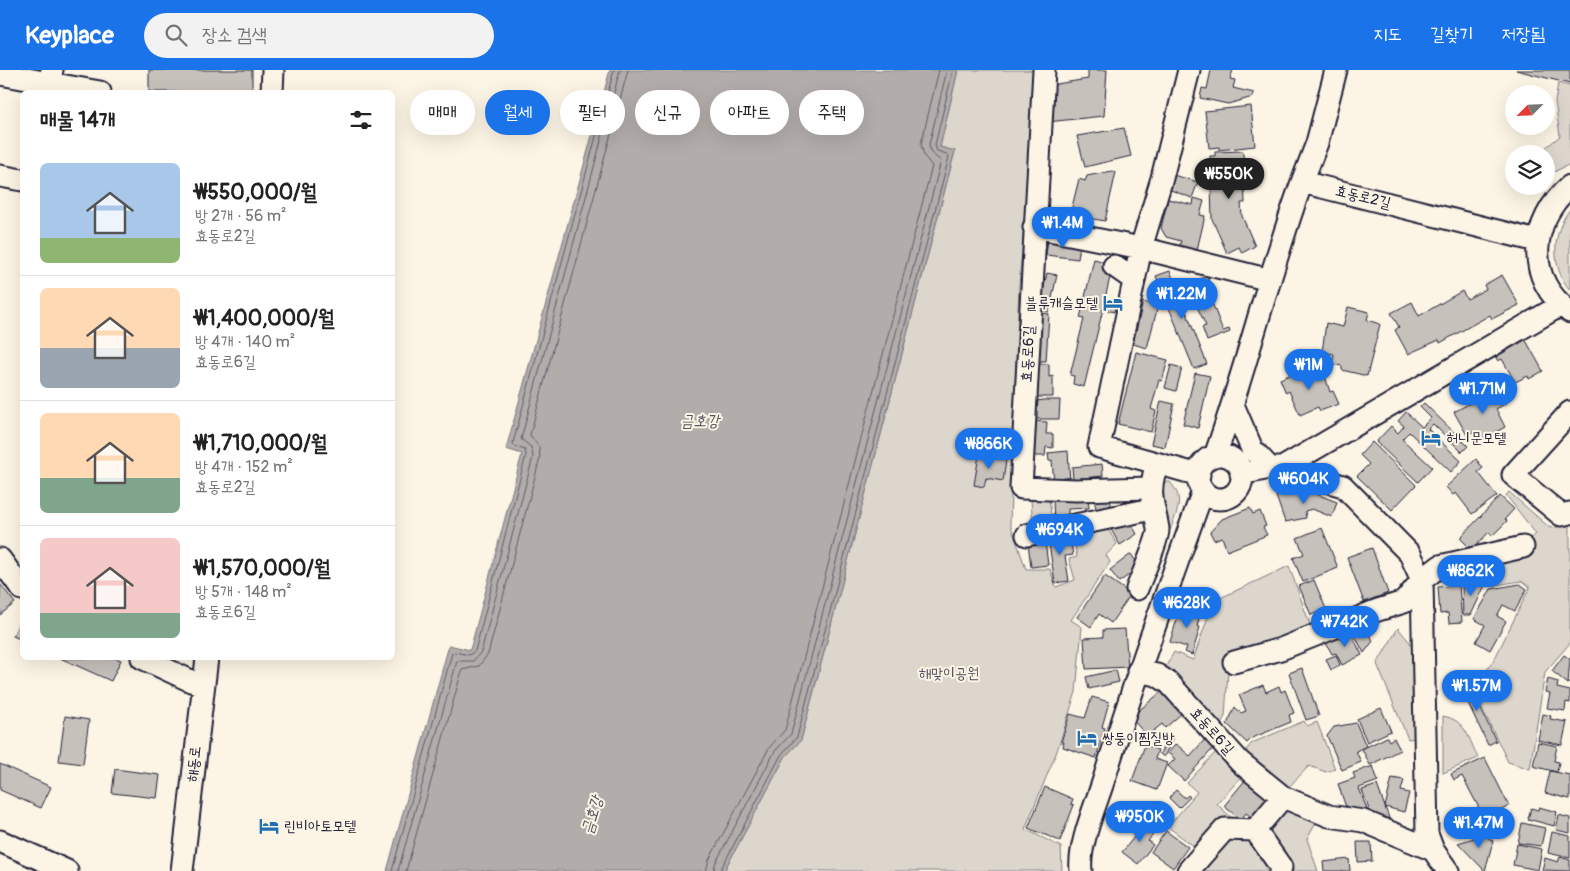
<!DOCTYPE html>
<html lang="ko">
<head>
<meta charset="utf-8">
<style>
  :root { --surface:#fff; --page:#f2f2f2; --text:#222; --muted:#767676; --line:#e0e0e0; --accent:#1a73e8 }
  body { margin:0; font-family:Pangolin,"Poor Story",sans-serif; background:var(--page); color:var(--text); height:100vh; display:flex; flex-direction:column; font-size:19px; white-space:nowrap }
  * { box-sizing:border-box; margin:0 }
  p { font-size:16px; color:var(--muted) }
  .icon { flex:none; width:28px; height:28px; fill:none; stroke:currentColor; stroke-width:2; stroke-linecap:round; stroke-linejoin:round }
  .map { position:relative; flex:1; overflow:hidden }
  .panel { position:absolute; left:20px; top:20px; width:375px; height:570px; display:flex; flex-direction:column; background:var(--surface); border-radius:8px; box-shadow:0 5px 20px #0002 }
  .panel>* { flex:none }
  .banner { position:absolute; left:410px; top:20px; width:475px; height:45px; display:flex; gap:10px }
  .needle { width:32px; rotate:246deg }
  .tools { position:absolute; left:1505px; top:15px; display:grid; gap:10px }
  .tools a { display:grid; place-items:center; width:50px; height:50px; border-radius:50%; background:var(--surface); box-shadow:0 5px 20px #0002; font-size:25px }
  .price { position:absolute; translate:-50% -42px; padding:0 11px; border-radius:18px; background:var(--accent); color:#fff; font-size:16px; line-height:32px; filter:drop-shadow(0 1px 2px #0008) }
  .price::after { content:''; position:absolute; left:50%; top:30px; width:15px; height:11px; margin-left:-8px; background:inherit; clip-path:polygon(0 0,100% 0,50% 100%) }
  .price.on { background:#222; color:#fff }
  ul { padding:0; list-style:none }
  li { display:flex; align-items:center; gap:15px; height:125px; padding:0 20px }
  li+li { border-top:1px solid var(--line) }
  li span { display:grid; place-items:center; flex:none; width:140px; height:100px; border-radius:8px; color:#555 }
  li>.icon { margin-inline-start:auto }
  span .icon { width:60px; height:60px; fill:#fffc; stroke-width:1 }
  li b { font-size:21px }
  h2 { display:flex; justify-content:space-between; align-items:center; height:60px; padding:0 20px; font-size:21px }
  .tag { padding:0 18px; border-radius:22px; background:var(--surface); box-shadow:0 5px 20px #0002; font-size:18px; line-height:45px }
  .tag.on { background:var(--accent); color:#fff }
  header { display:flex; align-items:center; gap:30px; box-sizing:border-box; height:70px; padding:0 25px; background:var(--accent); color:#fff }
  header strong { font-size:24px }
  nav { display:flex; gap:28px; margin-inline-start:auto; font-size:18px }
  .search { width:350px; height:45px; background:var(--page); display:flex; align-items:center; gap:12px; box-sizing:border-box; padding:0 18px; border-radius:28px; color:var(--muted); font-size:19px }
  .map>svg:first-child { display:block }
  .green { fill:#dcd6cc; stroke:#7f7c84 }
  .water { fill:#b2adab; stroke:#78757e }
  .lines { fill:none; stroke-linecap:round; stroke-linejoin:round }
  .shore { stroke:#5c5a68; stroke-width:1 }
  .building { fill:#c6c1bb; stroke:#22223b }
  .minor-casing { stroke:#22223b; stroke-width:25 }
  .minor { stroke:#fcf5e5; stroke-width:21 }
  .labels { text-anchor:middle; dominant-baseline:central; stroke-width:4; stroke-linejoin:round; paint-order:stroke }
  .street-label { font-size:15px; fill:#22223b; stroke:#fcf5e5 }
  .poi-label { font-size:15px; fill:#22223b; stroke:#fcf5e5; text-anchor:start }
  .park-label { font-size:15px; fill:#504f5f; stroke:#fcf5e5 }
  .water-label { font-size:16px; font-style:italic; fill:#545362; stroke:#fcf5e5 }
</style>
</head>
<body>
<header>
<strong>Keyplace</strong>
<div class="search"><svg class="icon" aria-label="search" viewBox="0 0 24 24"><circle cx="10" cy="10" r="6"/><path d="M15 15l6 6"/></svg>장소 검색</div>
<nav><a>지도</a><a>길찾기</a><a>저장됨</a></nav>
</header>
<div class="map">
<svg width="1570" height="801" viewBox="0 0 1570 801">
  <rect width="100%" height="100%" fill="#fcf5e5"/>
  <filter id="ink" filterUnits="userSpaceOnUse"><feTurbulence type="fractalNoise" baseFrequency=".02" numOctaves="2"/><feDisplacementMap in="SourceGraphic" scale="10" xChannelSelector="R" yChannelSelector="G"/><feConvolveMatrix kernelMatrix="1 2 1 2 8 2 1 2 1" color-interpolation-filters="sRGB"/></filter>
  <g filter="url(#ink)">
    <path class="green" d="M 958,0 L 1038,0 L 1019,215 L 1010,453 L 1026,499 L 1050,499 L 1056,517 L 1075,510 L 1069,489 L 1077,487 L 1073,466 L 1107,458 L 1117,474 L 1106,485 L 1110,492 L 1071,550 L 1082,557 L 1076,622 L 1057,681 L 1025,759 L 1061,777 L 1062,801 L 724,801 L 785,687 L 801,670 L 955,81 L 940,77 Z
      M 1558,13 L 1570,16 L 1570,94 L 1554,102 L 1544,79 L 1560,66 L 1555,32 Z
      M 1570,139 L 1570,220 C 1550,196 1552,163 1570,139 Z
      M 1164,412 L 1170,412 C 1186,430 1176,443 1169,463 L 1160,442 L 1158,419 Z
      M 1509,422 L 1550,458 L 1570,455 L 1570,573 L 1545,602 L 1530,699 L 1508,692 L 1470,613 L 1484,605 L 1496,586 L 1530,517 L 1521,511 L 1490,516 L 1489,510 L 1475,510 L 1476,492 L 1533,478 L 1528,471 L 1536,464 L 1506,425 Z
      M 1049,428 L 1052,453 L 1033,455 L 1031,430 Z
      M 1289,496 L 1312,560 L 1229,586 L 1225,646 L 1217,662 L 1164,600 L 1174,582 L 1193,590 L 1210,541 L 1218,529 Z
      M 1398,558 L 1412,575 L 1416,668 L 1408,669 L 1377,594 Z
      M 1443,646 C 1466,650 1469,669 1478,688 L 1443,703 Z
      M 1304,651 L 1307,656 L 1317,652 L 1335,699 L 1326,702 L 1309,696 L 1285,721 L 1243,684 L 1252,673 Z
      M 1216,682 L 1242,706 L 1217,734 L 1232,748 L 1221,750 L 1195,777 L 1168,757 L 1197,722 L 1187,713 Z
      M 1285,737 L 1316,753 L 1307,769 L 1318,801 L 1288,801 L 1268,763 Z
      M 1235,764 L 1247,765 L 1272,801 L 1203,801 Z"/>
    <path class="water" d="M 610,0 L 958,0 L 940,77 L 955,81 L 801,670 L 785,687 L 724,801 L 387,801 L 449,575 L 470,580 L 522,384 L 506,379 Z"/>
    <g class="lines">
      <path class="shore" d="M 392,801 L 452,583 L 455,582 L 469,585 L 475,581 L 526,385 L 525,380 L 514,376 L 513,373 L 614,0
        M 398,801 L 457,591 L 473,591 L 481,582 L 533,387 L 531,377 L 521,369 L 620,0
        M 406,801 L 462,600 L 479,596 L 488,584 L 540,388 L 539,377 L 530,365 L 628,0
        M 706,801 L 709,790 L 769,678 L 785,660 L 932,96 L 924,86 L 921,74 L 939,0
        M 714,801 L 715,794 L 775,681 L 791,664 L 941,91 L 931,83 L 929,75 L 947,0
        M 720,801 L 781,685 L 797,667 L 949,87 L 947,84 L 937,81 L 935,75 L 953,0"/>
    </g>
    <path class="building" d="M 149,0 L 252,0 L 252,22 L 149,22 Z
      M 1088,0 L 1107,0 L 1104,46 L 1047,52 L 1050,15 L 1088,9 Z
      M 1211,0 L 1233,0 L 1230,9 L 1235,10 L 1233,18 L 1254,23 L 1253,27 L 1228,34 L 1200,28 L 1202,18 L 1207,19 Z
      M 1516,0 L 1570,0 L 1570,14 Z
      M 1251,36 L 1255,76 L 1219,80 L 1219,77 L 1209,78 L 1205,41 Z
      M 1124,58 L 1131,86 L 1085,97 L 1077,66 Z
      M 1243,81 L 1245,133 L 1241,133 L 1242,146 L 1255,176 L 1242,183 L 1239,177 L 1227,183 L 1212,149 L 1210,86 L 1215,86 L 1215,82 Z
      M 1112,101 L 1116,102 L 1105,151 L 1070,145 L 1079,109 L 1085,111 L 1087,106 Z
      M 1173,105 L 1198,112 L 1192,128 L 1168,119 Z
      M 1194,128 L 1204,131 L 1200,145 L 1205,146 L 1196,184 L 1178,180 L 1181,171 L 1166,167 L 1161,158 L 1168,129 L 1193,135 Z
      M 1048,169 L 1080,174 L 1078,189 L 1046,185 Z
      M 1094,189 L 1113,194 L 1105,229 L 1116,232 L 1114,242 L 1103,239 L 1084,317 L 1073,314 L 1074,306 L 1070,305 L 1084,249 L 1080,248 Z
      M 1170,201 L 1207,294 L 1194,299 L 1156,206 Z
      M 1047,203 L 1057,205 L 1049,242 L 1039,240 Z
      M 1502,205 L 1519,235 L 1492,249 L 1490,245 L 1440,273 L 1439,270 L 1408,284 L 1395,260 L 1399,257 L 1391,243 L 1412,232 L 1419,246 L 1462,221 L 1467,229 L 1486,219 L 1484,215 Z
      M 1207,206 L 1215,228 L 1211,230 L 1223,261 L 1229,259 L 1230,262 L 1207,271 L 1202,257 L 1206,256 L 1189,219 L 1197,216 L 1195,211 Z
      M 1143,232 L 1158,236 L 1147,278 L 1133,274 Z
      M 1348,237 L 1369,242 L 1367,250 L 1380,254 L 1367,306 L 1342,300 L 1342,296 L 1332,294 L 1334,284 L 1322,282 L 1326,253 L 1343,257 Z
      M 1040,243 L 1049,244 L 1046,291 L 1036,291 Z
      M 1524,267 L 1543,301 L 1529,309 L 1528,306 L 1515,312 L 1502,289 L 1498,291 L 1494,284 Z
      M 1136,282 L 1168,290 L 1162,311 L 1159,310 L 1151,339 L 1156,341 L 1151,362 L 1118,354 Z
      M 1035,294 L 1049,294 L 1049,307 L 1053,306 L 1053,327 L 1035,327 Z
      M 1171,295 L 1182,298 L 1176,321 L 1165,318 Z
      M 1308,297 L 1311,304 L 1323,300 L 1330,322 L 1333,321 L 1339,334 L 1320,341 L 1318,337 L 1300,345 L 1289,321 L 1286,323 L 1280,309 Z
      M 1195,303 L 1210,306 L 1198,358 L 1183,354 Z
      M 1499,317 L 1507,333 L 1496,339 L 1505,357 L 1478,372 L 1473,362 L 1467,365 L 1454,342 Z
      M 1044,330 L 1060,330 L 1059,349 L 1035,349 L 1036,331 Z
      M 1161,331 L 1174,334 L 1165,377 L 1151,374 Z
      M 1424,333 L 1468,376 L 1462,382 L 1433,354 L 1428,359 L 1461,391 L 1451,402 L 1409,362 L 1402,369 L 1432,397 L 1418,412 L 1376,372 L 1391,356 L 1398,363 L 1404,356 L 1398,351 L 1406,342 L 1422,357 L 1431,348 L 1420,337 Z
      M 1034,351 L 1047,352 L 1046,364 L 1053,364 L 1053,378 L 1046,377 L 1045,386 L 1033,386 Z
      M 1372,372 L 1416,415 L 1392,440 L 1357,406 L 1369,394 L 1360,385 Z
      M 1068,381 L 1070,412 L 1054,413 L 1052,390 L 1049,391 L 1048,383 Z
      M 979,385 L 1006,390 L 1003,411 L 986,408 L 984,417 L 974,415 Z
      M 1476,389 L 1483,398 L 1478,402 L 1497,426 L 1472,444 L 1456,423 L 1453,425 L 1446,417 Z
      M 1102,394 L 1103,406 L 1073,409 L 1072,397 Z
      M 1297,421 L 1311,422 L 1337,432 L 1332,447 L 1312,439 L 1305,441 L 1306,448 L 1285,452 L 1276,426 Z
      M 1110,426 L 1112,443 L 1097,445 L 1094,428 Z
      M 1500,426 L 1514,439 L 1505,449 L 1507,451 L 1492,466 L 1489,462 L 1472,480 L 1460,468 Z
      M 1088,428 L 1089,438 L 1068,439 L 1068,451 L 1054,452 L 1053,430 Z
      M 1250,438 L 1253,444 L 1260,441 L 1266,456 L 1263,457 L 1267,465 L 1227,481 L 1222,467 L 1214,470 L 1210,462 L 1222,449 Z
      M 1130,452 L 1137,464 L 1120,475 L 1110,458 Z
      M 1322,458 L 1338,498 L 1303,512 L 1293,488 L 1304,484 L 1297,468 Z
      M 1069,464 L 1073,485 L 1065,486 L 1069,511 L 1055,513 L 1048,467 Z
      M 1045,471 L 1048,495 L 1031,497 L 1028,473 Z
      M 1372,478 L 1388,523 L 1364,532 L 1347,487 Z
      M 1131,484 L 1140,497 L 1119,512 L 1110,500 Z
      M 1105,506 L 1131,524 L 1111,553 L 1099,544 L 1091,557 L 1077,547 Z
      M 1314,510 L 1326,539 L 1311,545 L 1299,516 Z
      M 1486,513 L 1471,545 L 1463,545 L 1462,515 Z
      M 0,514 L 15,533 L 0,545 Z
      M 1520,514 L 1527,519 L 1515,541 L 1503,535 L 1497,546 L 1506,551 L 1490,580 L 1476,572 L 1485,555 L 1474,549 L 1491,519 Z
      M 1459,515 L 1462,552 L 1449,553 L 1448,543 L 1440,544 L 1438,517 Z
      M 1181,536 L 1201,542 L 1197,556 L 1200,557 L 1192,585 L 1185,582 L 1187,577 L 1170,572 Z
      M 22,545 L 22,570 L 13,566 Z
      M 1365,554 L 1373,571 L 1364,583 L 1352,560 Z
      M 1125,559 L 1128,597 L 1086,599 L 1084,568 L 1103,567 L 1103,560 Z
      M 1350,561 L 1362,585 L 1342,595 L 1336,583 L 1332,584 L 1326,573 Z
      M 1336,585 L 1340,595 L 1331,600 L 1326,589 Z
      M 1564,585 L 1570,589 L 1568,614 L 1552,601 Z
      M 60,588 L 115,588 L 121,590 L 111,611 Z
      M 1302,598 L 1319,646 L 1306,650 L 1289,603 Z
      M 1116,600 L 1119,612 L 1089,619 L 1086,607 Z
      M 1466,608 L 1496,671 L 1488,675 L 1458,612 Z
      M 1548,609 L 1558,612 L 1557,618 L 1570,621 L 1570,633 L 1566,632 L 1565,641 L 1547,638 L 1550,623 L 1545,622 Z
      M 1263,615 L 1266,622 L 1279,616 L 1281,622 L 1285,620 L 1294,643 L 1289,645 L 1291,652 L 1252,668 L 1247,673 L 1227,654 L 1235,637 L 1241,643 L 1246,641 L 1239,625 Z
      M 1161,622 L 1181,644 L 1165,658 L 1162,654 L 1147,666 L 1133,650 L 1138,646 L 1136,643 Z
      M 1092,627 L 1109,632 L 1102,657 L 1105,658 L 1096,688 L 1063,677 L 1064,672 L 1061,672 L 1070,644 L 1085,648 Z
      M 1381,638 L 1391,661 L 1367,672 L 1357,649 Z
      M 1543,644 L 1551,646 L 1550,649 L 1567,652 L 1562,675 L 1538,670 Z
      M 65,646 L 89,650 L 83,694 L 59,691 Z
      M 1356,653 L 1366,676 L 1356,681 L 1361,692 L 1342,700 L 1327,666 L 1334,657 Z
      M 1168,666 L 1173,669 L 1164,687 L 1160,684 Z
      M 1207,667 L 1216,675 L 1184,711 L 1168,696 L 1175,689 L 1168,683 L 1176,674 L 1190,686 Z
      M 1387,667 L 1389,671 L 1394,668 L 1400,680 L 1370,695 L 1362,679 Z
      M 1538,672 L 1557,676 L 1554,691 L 1559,692 L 1557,702 L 1533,696 Z
      M 1145,675 L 1158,680 L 1155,689 L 1167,693 L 1157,720 L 1132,711 Z
      M 1485,688 L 1509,736 L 1485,749 L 1462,706 L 1454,710 L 1451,704 Z
      M 0,694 L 51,717 L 41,738 L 0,720 Z
      M 1373,696 L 1378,711 L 1359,718 L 1368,742 L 1349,746 L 1338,714 L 1355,708 L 1353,703 Z
      M 115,699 L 160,705 L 157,728 L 112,723 Z
      M 1550,701 L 1570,705 L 1570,729 L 1545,723 Z
      M 1392,708 L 1404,710 L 1401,721 L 1409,723 L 1404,742 L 1385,737 Z
      M 1246,709 L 1268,727 L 1270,734 L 1256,751 L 1246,743 L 1241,750 L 1224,736 Z
      M 1377,715 L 1393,759 L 1372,747 L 1362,720 Z
      M 1045,717 L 1073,729 L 1071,734 L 1074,735 L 1060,771 L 1028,758 Z
      M 1176,720 L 1185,728 L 1188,725 L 1190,727 L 1179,738 L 1169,728 Z
      M 1539,737 L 1557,742 L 1554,756 L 1528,749 L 1531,738 L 1538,740 Z
      M 1559,745 L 1570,748 L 1570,763 L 1556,760 Z
      M 1147,751 L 1157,759 L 1148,771 L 1153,775 L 1138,794 L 1122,782 Z
      M 1522,753 L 1545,758 L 1541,776 L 1518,773 Z
      M 1166,761 L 1188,777 L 1173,798 L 1151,782 Z
      M 1552,762 L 1570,766 L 1570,788 L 1548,783 Z
      M 1484,765 L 1493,771 L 1485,801 L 1458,773 Z
      M 1357,772 L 1371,772 L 1372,791 L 1358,792 Z
      M 1517,774 L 1542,779 L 1538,800 L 1513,795 Z
      M 1560,787 L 1570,790 L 1570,801 L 1542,800 L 1545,788 L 1558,792 Z
      M 1349,789 L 1350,801 L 1324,801 L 1323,792 Z"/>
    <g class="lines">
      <defs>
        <path id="minor" d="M 1044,0 L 1021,418 L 1076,420 L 1150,418
          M 1189,0 L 1162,108 L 1141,178 L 1099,377 L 1199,405
          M 1336,0 L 1317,73 L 1302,112 L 1537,171
          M 0,4 L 49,13 L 52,0
          M 49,13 L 100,22
          M 272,22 L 273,0
          M 0,106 L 22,110
          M 1570,116 C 1530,151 1524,208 1570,242
          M 1034,157 L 1141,178 L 1270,210
          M 1114,196 L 1134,210
          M 1233,335 L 1252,379 L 1270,398
          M 1570,342 L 1513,405 L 1561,445 L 1570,443
          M1198 407a22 22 0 1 1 44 0a22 22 0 1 1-44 0Z
          M 1215,386 C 1247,296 1269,202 1302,112
          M 1282,398 L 1561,235
          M 1241,404 L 1270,398 L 1282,398 L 1343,416 L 1410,484 L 1422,510 L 1427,764 L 1433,780 L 1448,801
          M 1027,465 L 1152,439
          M 0,489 L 22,519
          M 1137,519 C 1141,508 1159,468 1158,459 C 1155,438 1148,427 1154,404
          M 142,588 L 191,611 L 203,614
          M 1234,592 L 1281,579 L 1378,540 L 1404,532 L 1422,510 L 1440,496 L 1523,477
          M 1138,601 L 1157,605 L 1169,613 L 1240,692 L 1283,727 L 1329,746 L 1363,751 L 1433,780
          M 0,771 L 67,801
          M 182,801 L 207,588
          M 1081,801 C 1078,775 1096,735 1104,709 C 1134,612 1168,517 1203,421
          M 1188,801 L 1225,759 L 1255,760
          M 1280,801 L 1281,797 L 1255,760 L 1283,727"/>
      </defs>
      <use href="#minor" class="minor-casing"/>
      <use href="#minor" class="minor"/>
    </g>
  </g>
  <defs>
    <symbol id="hotel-bare" viewBox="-9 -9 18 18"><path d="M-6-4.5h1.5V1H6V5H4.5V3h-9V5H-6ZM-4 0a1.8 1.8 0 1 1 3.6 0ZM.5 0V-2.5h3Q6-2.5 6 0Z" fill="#1f6fb2" stroke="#fcf5e5" stroke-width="2.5" paint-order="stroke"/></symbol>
  </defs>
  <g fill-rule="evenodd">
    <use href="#hotel-bare" x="1099" y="219" width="28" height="28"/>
    <use href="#hotel-bare" x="1417" y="354" width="28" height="28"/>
    <use href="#hotel-bare" x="1073" y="654" width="28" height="28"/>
    <use href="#hotel-bare" x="255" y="742" width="28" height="28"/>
  </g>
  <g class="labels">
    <g class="street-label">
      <text transform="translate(1363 127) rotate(14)">효동로2길</text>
      <text transform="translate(1028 284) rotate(-87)">효동로6길</text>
      <text transform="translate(1212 661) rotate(48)">효동로6길</text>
      <text transform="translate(194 694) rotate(-84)">해동로</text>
    </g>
    <g class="poi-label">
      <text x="1098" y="233" text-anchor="end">블루캐슬모텔</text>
      <text x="1446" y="368">허니문모텔</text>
      <text x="1102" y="668">쌍둥이찜질방</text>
      <text x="284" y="756">린비아토모텔</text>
    </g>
    <g class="park-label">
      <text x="949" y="603">해맞이공원</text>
    </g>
    <g class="water-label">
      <text x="700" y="351">금호강</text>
      <text transform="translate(592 745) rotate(-73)">금호강</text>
    </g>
  </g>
</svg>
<div class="tools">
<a><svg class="needle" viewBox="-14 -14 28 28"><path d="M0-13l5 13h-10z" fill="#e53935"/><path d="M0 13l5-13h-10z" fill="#767676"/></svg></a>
<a><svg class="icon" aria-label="layers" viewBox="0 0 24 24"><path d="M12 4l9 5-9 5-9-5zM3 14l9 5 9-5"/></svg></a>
</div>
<b class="price on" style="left:1229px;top:130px">₩550K</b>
<b class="price" style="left:1063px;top:179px">₩1.4M</b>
<b class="price" style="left:1182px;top:250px">₩1.22M</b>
<b class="price" style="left:1309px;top:321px">₩1M</b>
<b class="price" style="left:1483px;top:345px">₩1.71M</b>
<b class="price" style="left:989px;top:400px">₩866K</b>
<b class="price" style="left:1304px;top:435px">₩604K</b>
<b class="price" style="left:1060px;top:486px">₩694K</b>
<b class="price" style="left:1471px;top:527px">₩862K</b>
<b class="price" style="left:1187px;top:559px">₩628K</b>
<b class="price" style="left:1345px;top:578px">₩742K</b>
<b class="price" style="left:1477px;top:642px">₩1.57M</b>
<b class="price" style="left:1140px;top:773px">₩950K</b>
<b class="price" style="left:1479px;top:779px">₩1.47M</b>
<div class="banner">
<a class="tag">매매</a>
<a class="tag on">월세</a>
<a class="tag">필터</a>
<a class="tag">신규</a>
<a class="tag">아파트</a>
<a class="tag">주택</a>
</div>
<section class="panel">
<h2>매물 14개<svg class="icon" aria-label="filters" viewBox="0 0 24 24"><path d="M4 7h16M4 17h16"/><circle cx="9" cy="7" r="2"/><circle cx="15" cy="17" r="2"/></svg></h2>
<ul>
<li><span style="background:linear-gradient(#a9c7e8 75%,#8fb573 0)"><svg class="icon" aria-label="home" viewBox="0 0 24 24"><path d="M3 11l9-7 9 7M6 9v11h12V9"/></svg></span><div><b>₩550,000/월</b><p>방 2개 · 56 m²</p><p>효동로2길</p></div></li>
<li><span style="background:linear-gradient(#ffd9b3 60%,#9aa5b1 0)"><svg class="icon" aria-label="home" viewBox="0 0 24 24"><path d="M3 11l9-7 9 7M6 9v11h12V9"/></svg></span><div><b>₩1,400,000/월</b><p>방 4개 · 140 m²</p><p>효동로6길</p></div></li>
<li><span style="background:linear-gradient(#ffd9b3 65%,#7fa58c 0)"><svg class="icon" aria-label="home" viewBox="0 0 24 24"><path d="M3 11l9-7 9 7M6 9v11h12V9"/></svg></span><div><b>₩1,710,000/월</b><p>방 4개 · 152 m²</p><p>효동로2길</p></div></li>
<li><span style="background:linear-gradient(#f6c9c9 75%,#7fa58c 0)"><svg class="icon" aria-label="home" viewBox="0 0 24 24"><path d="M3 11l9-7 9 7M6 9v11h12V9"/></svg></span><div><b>₩1,570,000/월</b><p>방 5개 · 148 m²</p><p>효동로6길</p></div></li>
</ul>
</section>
</div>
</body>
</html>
